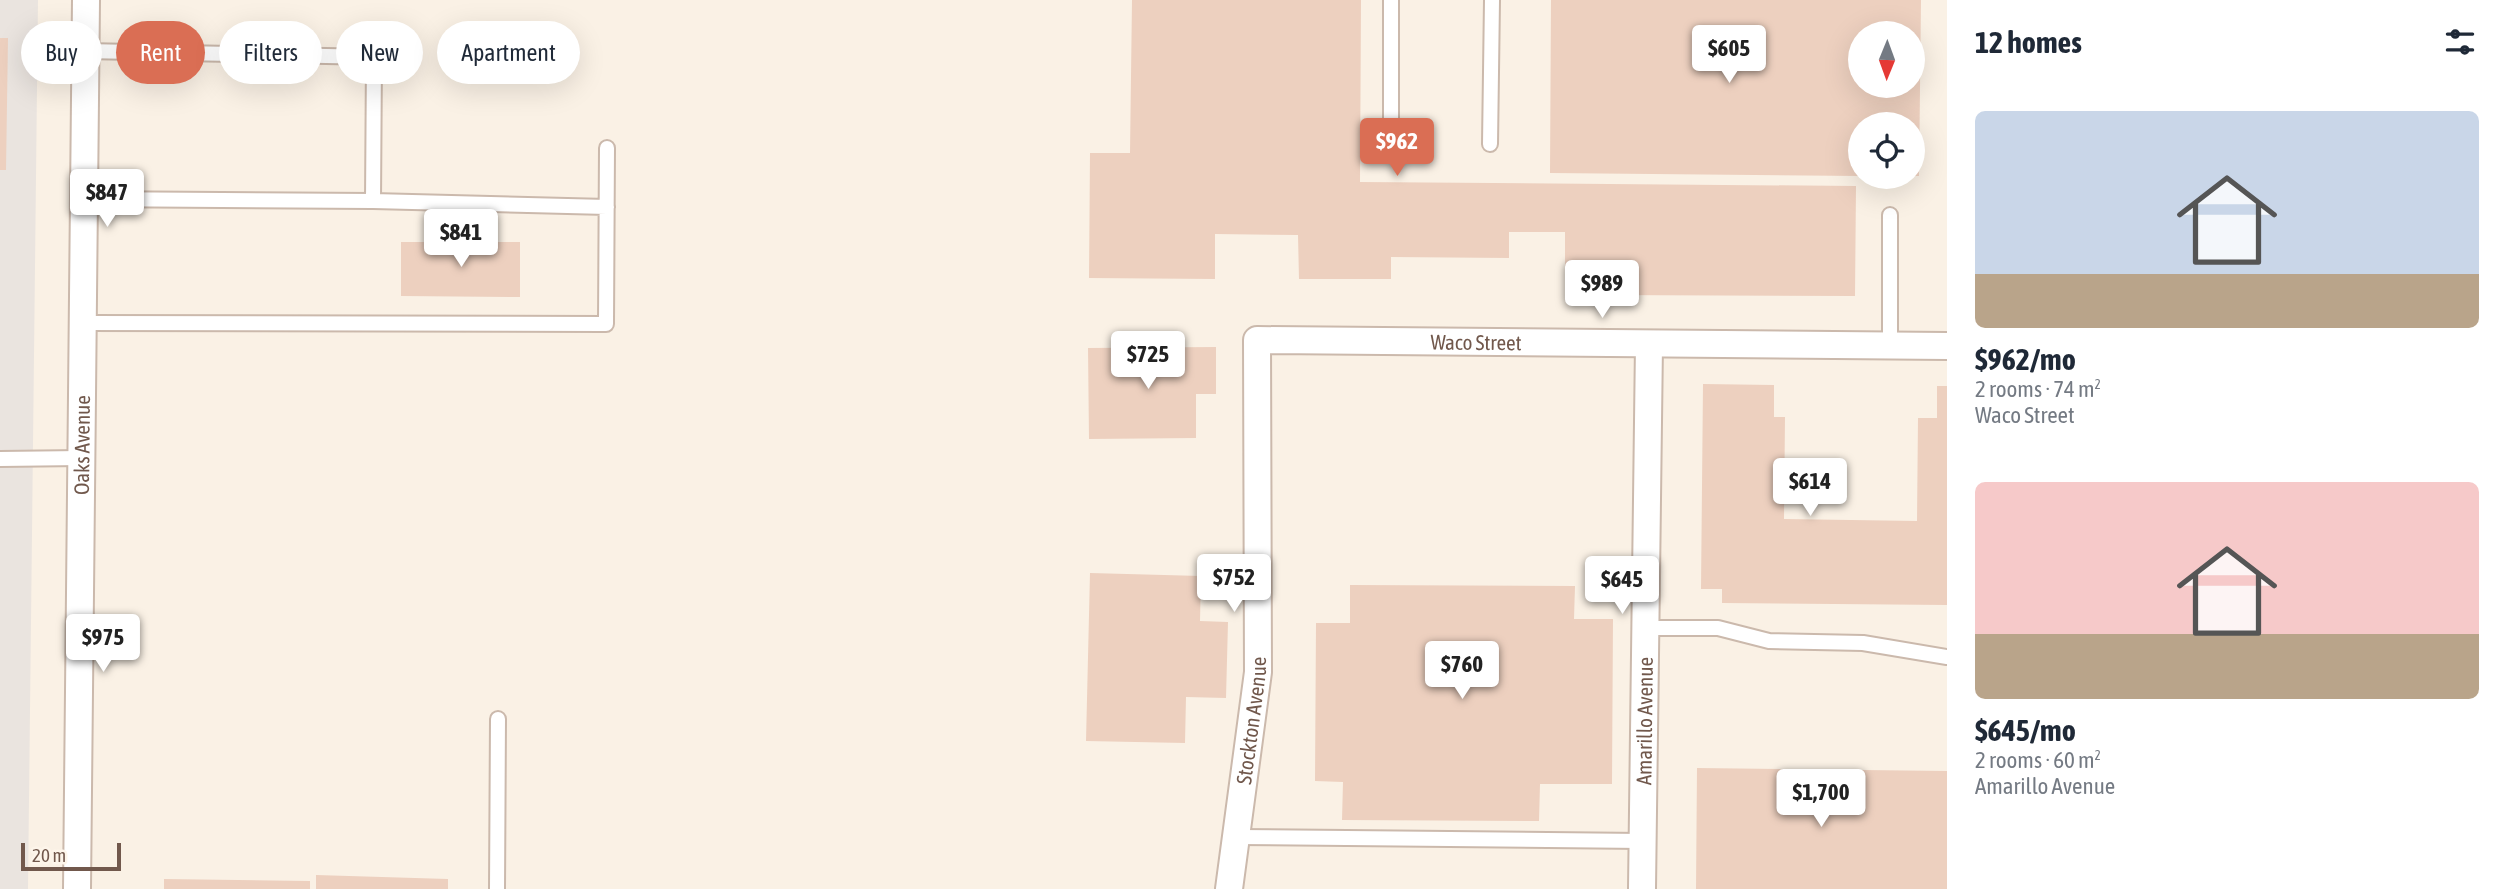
<!DOCTYPE html>
<html lang="en">
<head>
<meta charset="utf-8">
<style>
  :root { --surface:#fff; --page:#f2f2f3; --text:#1f2937; --muted:#747a83; --accent:#da6e54 }
  body { margin:0; font-family:"Asap Condensed",sans-serif; background:var(--page); color:var(--text); height:100vh; display:flex; flex-direction:column; font-size:26px; white-space:nowrap }
  * { box-sizing:border-box; margin:0 }
  p { font-size:23px; color:var(--muted) }
  .icon { flex:none; width:38px; height:38px; fill:none; stroke:currentColor; stroke-width:2; stroke-linecap:round; stroke-linejoin:round }
  .map { position:relative; flex:1; overflow:hidden }
  .drawer { display:flex; flex-direction:column; background:var(--surface); width:560px }
  .drawer>* { flex:none }
  .guide { position:absolute; left:21px; top:21px; width:665px; height:63px; display:flex; gap:14px }
  .needle { width:46px; rotate:181deg }
  .fabs { position:absolute; left:1848px; top:21px; display:grid; gap:14px }
  .fabs a { display:grid; place-items:center; width:77px; height:77px; border-radius:50%; background:var(--surface); box-shadow:0 7px 28px #0002; font-size:35px }
  .scale { position:absolute; left:21px; bottom:18px; width:100px; box-sizing:border-box; padding-left:7px; border:4px solid #71584c; border-top:0; font-size:19px; line-height:24px; white-space:nowrap; color:#71584c; -webkit-text-stroke:5px #fdf5ea; paint-order:stroke }
  .price { position:absolute; translate:-50% -60px; padding:0 16px; border-radius:7px; background:#fff; color:#222; font-size:23px; line-height:46px; filter:drop-shadow(0 2px 4px #0008) }
  .price::after { content:''; position:absolute; left:50%; top:42px; width:21px; height:16px; margin-left:-10px; background:inherit; clip-path:polygon(0 0,100% 0,50% 100%) }
  .price.selected { background:var(--accent); color:#fff }
  ul { padding:0; list-style:none }
  li { display:grid; align-content:center; gap:14px; height:371px; padding:0 28px }
  li span { display:grid; place-items:center; height:217px; border-radius:10px; color:#555 }
  li>.icon { margin-inline-start:auto }
  span .icon { width:126px; height:126px; fill:#fffc; stroke-width:1 }
  li b { font-size:30px }
  h2 { display:flex; justify-content:space-between; align-items:center; height:84px; padding:0 28px; font-size:30px }
  .chip { padding:0 24px; border-radius:32px; background:var(--surface); box-shadow:0 7px 28px #0002; font-size:24px; line-height:63px }
  .chip.selected { background:var(--accent); color:#fff }
  main { display:flex; flex:1; min-height:0 }
  .map>svg:first-child { display:block }
  .industrial { fill:#eae4df }
  .building { fill:#edd0bf; fill-rule:evenodd }
  .lines { fill:none; stroke-linecap:round; stroke-linejoin:round }
  .lane-casing { stroke:#cbb9ac; stroke-width:18 }
  .street-casing { stroke:#cbb9ac; stroke-width:30 }
  .lane { stroke:#fff; stroke-width:14 }
  .street { stroke:#fff; stroke-width:26 }
  .labels { text-anchor:middle; dominant-baseline:central; stroke-width:7; stroke-linejoin:round; paint-order:stroke }
  .street-label { font-size:21px; fill:#71584c; stroke:#fdf5ea }
</style>
</head>
<body>
<main>
<div class="map">
<svg width="1947" height="889" viewBox="0 0 1947 889">
  <rect width="100%" height="100%" fill="#faf1e5"/>
  <path class="industrial" d="M 0,0 L 38,0 L 28,889 L 0,889 Z"/>
  <path class="building" d="M 1132,0 L 1361,0 L 1360,182 L 1856,186 L 1855,296 L 1602,295 L 1603,271 L 1565,271 L 1565,232 L 1509,232 L 1509,258 L 1391,257 L 1391,279 L 1299,279 L 1298,235 L 1215,234 L 1215,279 L 1089,278 L 1090,153 L 1130,153 Z
    M 1551,0 L 1921,0 L 1919,176 L 1913,176 L 1913,124 L 1860,124 L 1860,176 L 1550,173 ZM 1860,33 L 1913,33 L 1913,86 L 1860,86 Z
    M 0,38 L 8,38 L 6,170 L 0,170 Z
    M 401,242 L 520,242 L 520,297 L 401,296 Z
    M 1216,347 L 1216,394 L 1196,394 L 1196,438 L 1089,439 L 1088,348 Z
    M 1703,384 L 1774,385 L 1774,417 L 1785,417 L 1784,519 L 1917,521 L 1918,418 L 1937,418 L 1937,386 L 1947,386 L 1947,605 L 1722,603 L 1722,589 L 1701,589 Z
    M 1090,573 L 1201,576 L 1200,621 L 1228,622 L 1226,698 L 1186,697 L 1185,743 L 1086,741 Z
    M 1350,585 L 1575,586 L 1574,619 L 1613,619 L 1612,784 L 1540,784 L 1539,821 L 1342,820 L 1343,782 L 1315,781 L 1316,623 L 1350,623 Z
    M 1697,768 L 1947,771 L 1947,889 L 1696,889 Z
    M 316,875 L 448,879 L 448,889 L 316,889 Z
    M 164,879 L 310,881 L 310,889 L 164,889 Z"/>
  <g class="lines">
    <defs>
      <path id="lane" d="M 1391,141 L 1391,0
        M 1490,144 L 1492,0
        M 83,199 L 373,201 L 374,57 L 85,51
        M 373,201 L 607,207
        M 1890,215 L 1890,345
        M 82,323 L 606,324 L 607,148
        M 0,459 L 81,458
        M 1645,628 L 1718,628 L 1769,641 L 1863,643 L 1947,657
        M 1236,837 L 1643,841
        M 497,889 L 498,719"/>
      <g id="street">
        <path id="s1" d="M 77,889 L 86,0"/>
        <path id="s2" d="M 1229,889 L 1258,672 L 1257,340 L 1947,346"/>
        <path id="s3" d="M 1642,889 L 1649,344"/>
      </g>
    </defs>
    <use href="#lane" class="lane-casing"/>
    <use href="#street" class="street-casing"/>
    <use href="#lane" class="lane"/>
    <use href="#street" class="street"/>
  </g>
  <g class="labels">
    <g class="street-label">
      <text stroke="none"><textPath href="#s2" startOffset="770">Waco Street</textPath></text>
      <text stroke="none"><textPath href="#s1" startOffset="444">Oaks Avenue</textPath></text>
      <text stroke="none"><textPath href="#s2" startOffset="170">Stockton Avenue</textPath></text>
      <text stroke="none"><textPath href="#s3" startOffset="168">Amarillo Avenue</textPath></text>
    </g>
  </g>
</svg>
<div class="fabs">
<a><svg class="needle" viewBox="-14 -14 28 28"><path d="M0-13l5 13h-10z" fill="#e53935"/><path d="M0 13l5-13h-10z" fill="#747a83"/></svg></a>
<a><svg class="icon" aria-label="locate" viewBox="0 0 24 24"><circle cx="12" cy="12" r="6"/><path d="M12 2v4M12 18v4M2 12h4M18 12h4"/></svg></a>
</div>
<div class="scale">20 m</div>
<b class="price" style="left:1729px;top:85px">$605</b>
<b class="price selected" style="left:1397px;top:178px">$962</b>
<b class="price" style="left:107px;top:229px">$847</b>
<b class="price" style="left:461px;top:269px">$841</b>
<b class="price" style="left:1602px;top:320px">$989</b>
<b class="price" style="left:1148px;top:391px">$725</b>
<b class="price" style="left:1810px;top:518px">$614</b>
<b class="price" style="left:1234px;top:614px">$752</b>
<b class="price" style="left:1622px;top:616px">$645</b>
<b class="price" style="left:103px;top:674px">$975</b>
<b class="price" style="left:1462px;top:701px">$760</b>
<b class="price" style="left:1821px;top:829px">$1,700</b>
<div class="guide">
<a class="chip">Buy</a>
<a class="chip selected">Rent</a>
<a class="chip">Filters</a>
<a class="chip">New</a>
<a class="chip">Apartment</a>
</div>
</div>
<section class="drawer">
<h2>12 homes<svg class="icon" aria-label="filters" viewBox="0 0 24 24"><path d="M4 7h16M4 17h16"/><circle cx="9" cy="7" r="2"/><circle cx="15" cy="17" r="2"/></svg></h2>
<ul>
<li><span style="background:linear-gradient(#c9d6e8 75%,#b9a48a 0)"><svg class="icon" aria-label="home" viewBox="0 0 24 24"><path d="M3 11l9-7 9 7M6 9v11h12V9"/></svg></span><div><b>$962/mo</b><p>2 rooms · 74 m²</p><p>Waco Street</p></div></li>
<li><span style="background:linear-gradient(#f6c9c9 70%,#b9a48a 0)"><svg class="icon" aria-label="home" viewBox="0 0 24 24"><path d="M3 11l9-7 9 7M6 9v11h12V9"/></svg></span><div><b>$645/mo</b><p>2 rooms · 60 m²</p><p>Amarillo Avenue</p></div></li>
</ul>
</section>
</main>
</body>
</html>
